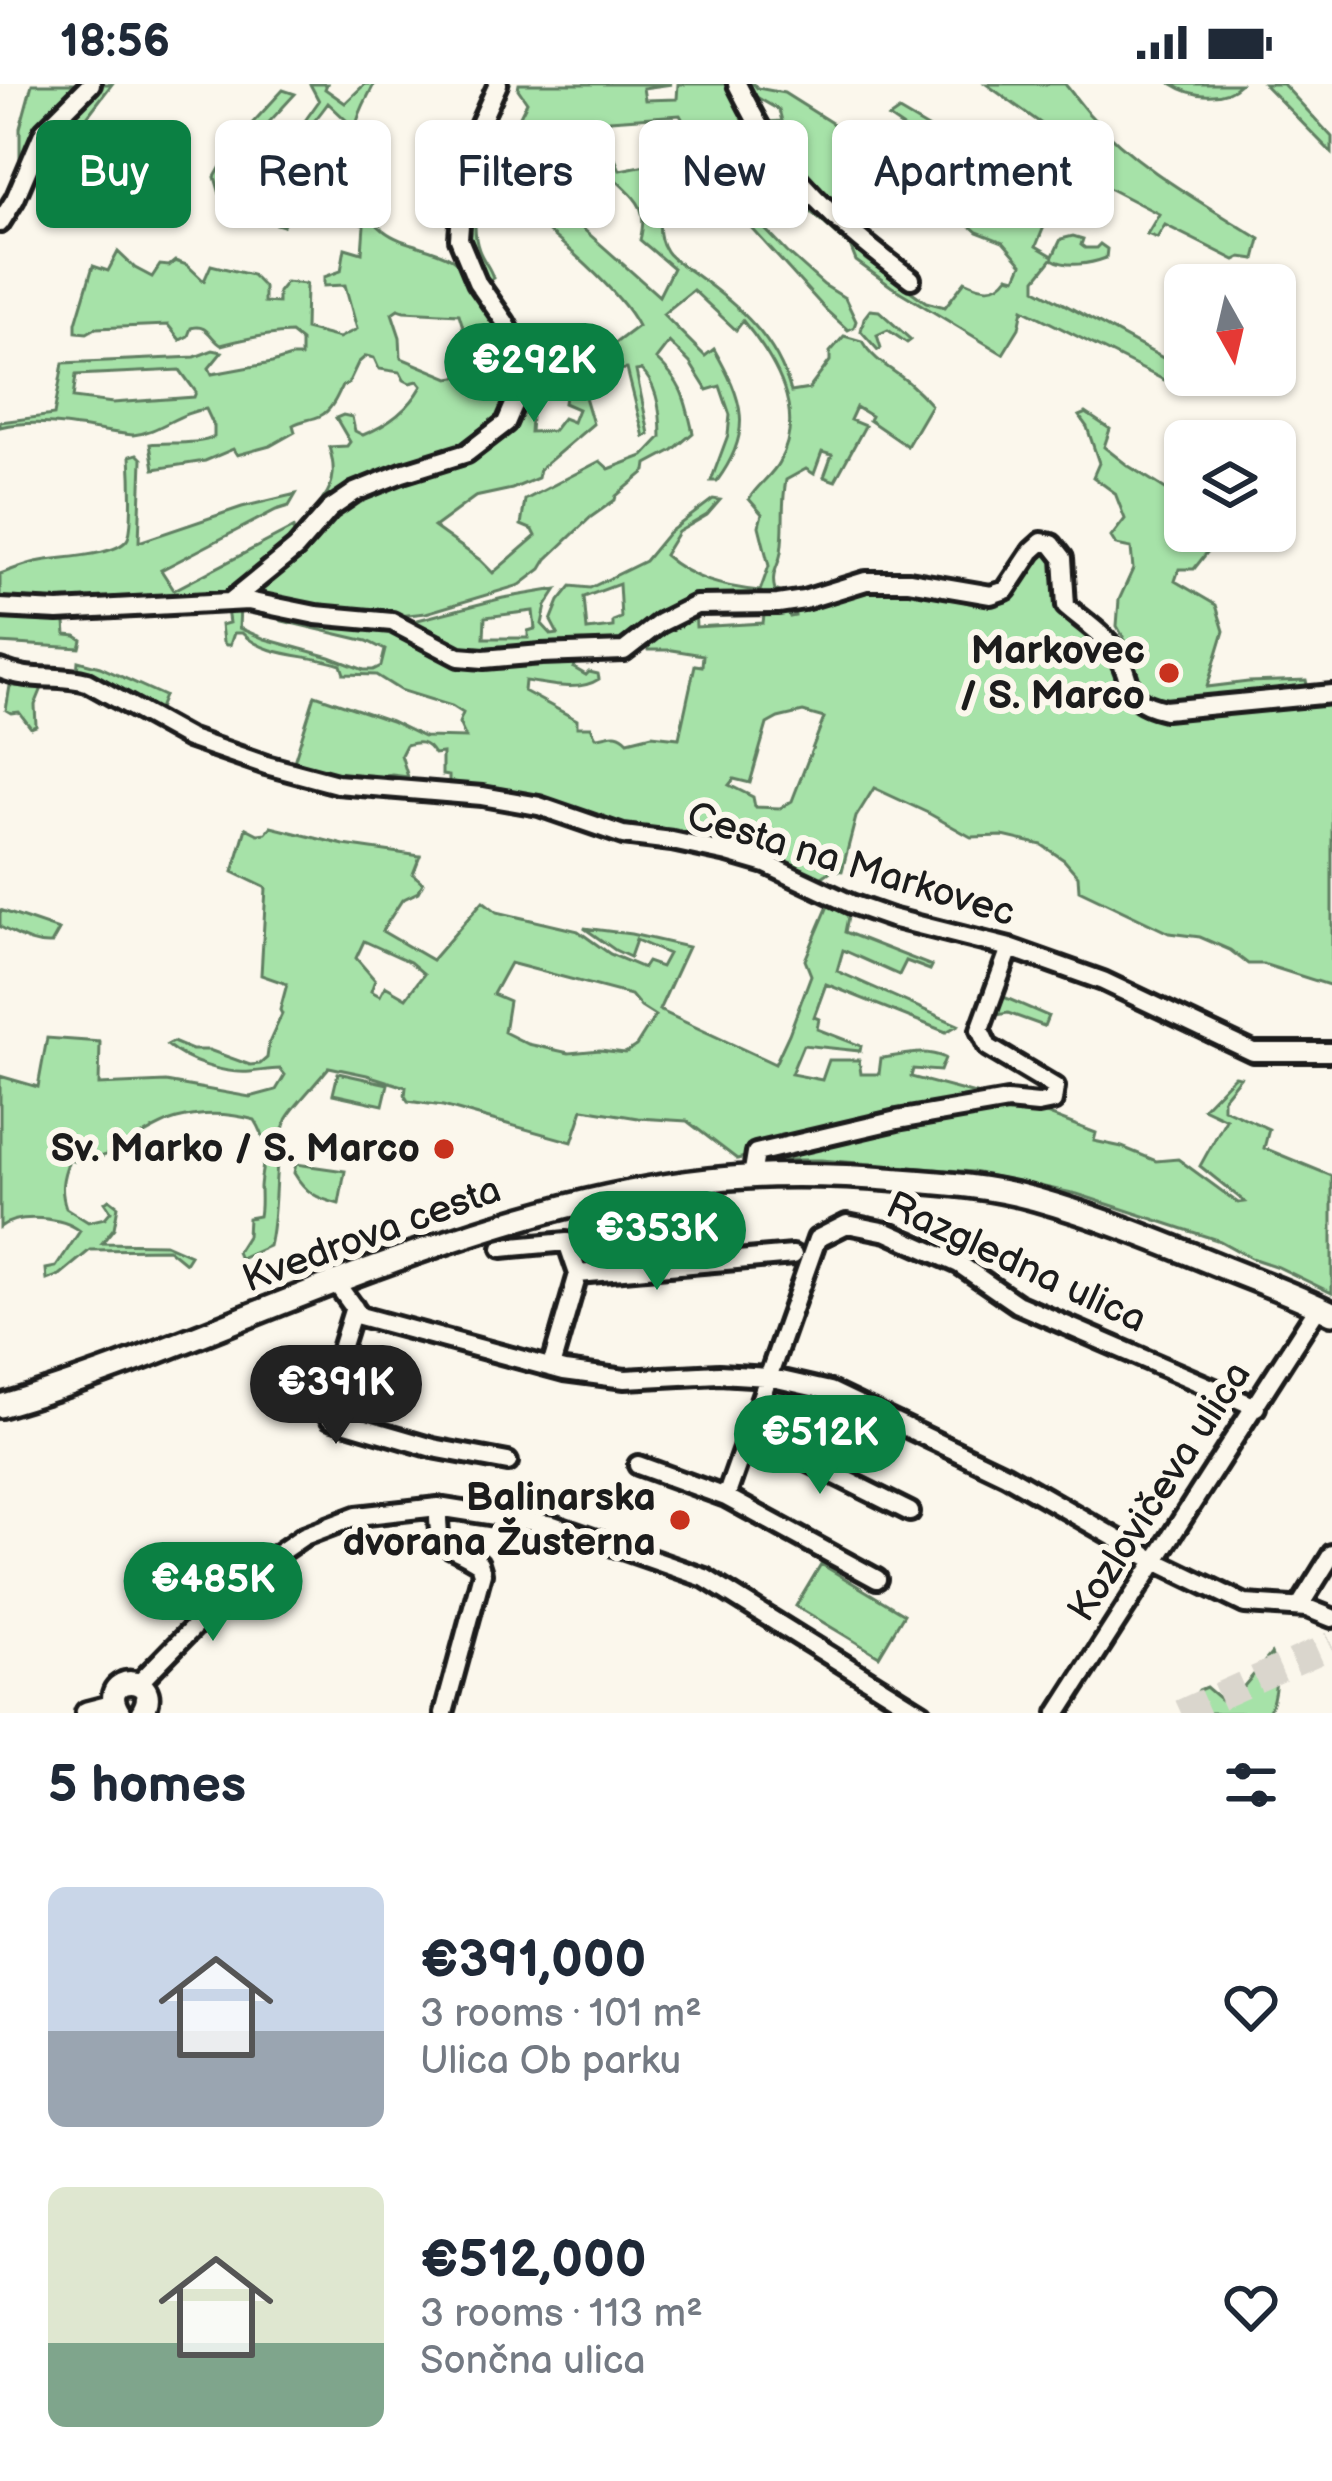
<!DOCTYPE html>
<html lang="en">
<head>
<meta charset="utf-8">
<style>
  :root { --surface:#fff; --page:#f2f2f3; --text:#1f2937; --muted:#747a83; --accent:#0b8043 }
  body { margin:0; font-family:"Balsamiq Sans",sans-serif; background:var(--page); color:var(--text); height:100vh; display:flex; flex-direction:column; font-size:45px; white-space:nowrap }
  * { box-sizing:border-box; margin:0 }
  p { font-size:39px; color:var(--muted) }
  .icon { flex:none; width:66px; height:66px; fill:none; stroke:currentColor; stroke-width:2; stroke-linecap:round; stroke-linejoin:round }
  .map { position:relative; height:1629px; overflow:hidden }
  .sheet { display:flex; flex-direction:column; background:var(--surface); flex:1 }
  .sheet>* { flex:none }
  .guide { position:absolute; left:36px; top:36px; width:1260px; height:108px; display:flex; gap:24px }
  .needle { width:78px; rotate:172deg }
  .tools { position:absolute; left:1164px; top:180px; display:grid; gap:24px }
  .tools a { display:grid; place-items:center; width:132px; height:132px; border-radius:18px; background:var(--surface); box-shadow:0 3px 9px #0004; font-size:60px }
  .price { position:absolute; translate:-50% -102px; padding:0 27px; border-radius:42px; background:var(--accent); color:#fff; font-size:39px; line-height:78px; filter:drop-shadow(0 3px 6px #0008) }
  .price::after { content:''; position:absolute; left:50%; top:72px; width:36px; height:27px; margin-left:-18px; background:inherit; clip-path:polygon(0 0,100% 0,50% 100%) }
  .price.on { background:#222; color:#fff }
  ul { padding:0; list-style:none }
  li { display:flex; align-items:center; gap:36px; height:300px; padding:0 48px }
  li span { display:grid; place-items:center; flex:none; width:336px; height:240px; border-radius:18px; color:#555 }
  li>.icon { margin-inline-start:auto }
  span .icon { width:144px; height:144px; fill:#fffc; stroke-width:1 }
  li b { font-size:51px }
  h2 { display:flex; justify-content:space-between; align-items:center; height:144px; padding:0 48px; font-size:51px }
  .chip { padding:0 42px; border-radius:18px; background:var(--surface); box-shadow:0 3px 9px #0004; font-size:42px; line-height:108px }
  .chip.on { background:var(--accent); color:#fff }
  .status { display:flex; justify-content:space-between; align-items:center; height:84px; padding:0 60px; background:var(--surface); direction:ltr }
  .status svg { height:33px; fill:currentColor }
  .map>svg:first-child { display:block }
  .green { fill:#a6e2a8; stroke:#617f62; stroke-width:3; fill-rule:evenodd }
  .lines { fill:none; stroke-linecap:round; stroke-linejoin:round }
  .trunk-tunnel { stroke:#dad6cd; stroke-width:27; stroke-dasharray:27 14; stroke-linecap:butt }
  .minor-casing { stroke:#1c1c1c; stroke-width:26 }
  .tertiary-casing { stroke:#1c1c1c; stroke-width:30 }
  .minor { stroke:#fbf7ec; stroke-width:16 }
  .tertiary { stroke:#fbf7ec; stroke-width:21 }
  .poi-dot { fill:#c8321e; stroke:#fbf7ec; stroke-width:4.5 }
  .labels { text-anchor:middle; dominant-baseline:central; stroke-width:12; stroke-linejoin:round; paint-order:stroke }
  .poi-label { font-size:39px; font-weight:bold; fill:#1c1c1c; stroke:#fbf7ec; text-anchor:end }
  .street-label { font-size:39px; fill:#1c1c1c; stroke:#fbf7ec }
</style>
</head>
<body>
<div class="status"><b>18:56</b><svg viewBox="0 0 49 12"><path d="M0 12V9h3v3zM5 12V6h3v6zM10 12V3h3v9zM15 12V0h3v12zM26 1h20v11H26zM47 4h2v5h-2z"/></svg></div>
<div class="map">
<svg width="1332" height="1629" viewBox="0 0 1332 1629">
  <rect width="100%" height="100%" fill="#fbf7ec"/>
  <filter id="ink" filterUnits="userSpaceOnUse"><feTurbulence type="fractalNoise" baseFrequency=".00833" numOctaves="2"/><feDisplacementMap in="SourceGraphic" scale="24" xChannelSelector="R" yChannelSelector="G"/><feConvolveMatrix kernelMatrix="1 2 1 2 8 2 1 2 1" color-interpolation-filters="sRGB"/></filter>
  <g filter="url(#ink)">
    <path class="green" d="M 32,0 L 83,0 L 26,82 L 20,79 L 20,44 Z
      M 97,0 L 112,0 L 83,38 L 80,49 L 87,63 L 99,71 L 101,82 L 94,88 L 86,81 L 82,83 L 58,40 Z
      M 310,0 L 327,0 L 325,5 L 345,19 L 365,0 L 374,0 C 368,13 358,28 356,43 C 354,59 362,64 368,77 C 378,101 358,128 383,146 C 403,162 431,162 452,175 C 469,185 507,255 519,276 L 505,332 L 479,358 L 326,422 L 323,415 C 336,398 335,382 329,363 L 347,362 L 350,358 L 336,334 L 343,331 L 352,333 L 355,347 L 363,351 C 388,341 409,325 422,302 L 418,297 L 410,299 L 404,296 L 400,288 L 379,285 L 374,274 L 366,272 L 358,279 L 348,300 L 342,302 C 337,313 331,327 320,332 C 311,336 302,336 293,341 L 295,348 L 270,362 L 237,371 L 233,365 L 205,377 L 154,385 L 150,360 C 167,358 201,361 214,353 L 214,342 L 206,325 C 179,328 160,348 133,351 C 88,346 45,333 0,343 L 0,338 L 54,331 L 63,279 L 195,273 L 213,266 L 222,268 L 209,284 L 212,290 L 272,279 L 291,273 L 301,273 L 301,257 L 291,249 C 268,250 243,255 221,261 C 210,254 207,239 191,244 L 188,252 L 180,256 L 168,241 L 96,244 L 87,249 L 76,248 L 76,239 L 93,182 L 108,187 L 118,168 L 135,184 L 152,193 L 160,181 L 169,182 L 175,177 L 187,181 L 204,197 L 211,181 L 252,191 L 264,203 L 264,218 L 278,219 L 278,208 L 286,198 L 306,200 L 305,245 L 339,254 L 357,245 L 345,201 L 324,202 L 324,193 L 341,187 L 345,164 L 362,169 L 364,141 L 331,129 L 334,100 L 344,73 L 337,69 L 327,85 L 317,130 L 312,128 L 315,86 L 347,37 L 328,19 C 314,39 291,62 285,86 C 280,107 294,122 283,142 L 264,136 L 220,110 L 215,93 L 235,58 L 283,6 L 295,10 L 237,73 L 227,97 L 233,107 L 258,112 L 287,62 L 319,17 ZM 398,225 L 404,227 L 459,230 L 479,295 L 463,292 L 449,294 L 401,274 L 400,253 L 392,229 ZM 180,286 L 196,308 L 194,313 L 113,319 L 73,314 L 76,291 Z
      M 502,0 L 510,0 L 490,46 L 487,63 L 501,70 L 527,18 L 518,5 L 519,0 L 672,0 L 643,4 L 645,16 L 677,15 L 678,0 L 732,0 L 750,45 L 788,97 L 851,155 L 865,175 L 926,218 L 945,223 L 965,197 C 982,205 996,209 1008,192 L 1016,194 L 1022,180 L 1003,158 L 977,148 L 957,130 L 934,118 L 926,127 L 913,120 L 906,122 L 857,94 L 836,119 L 812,99 L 794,65 L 769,48 L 764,41 L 767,38 L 782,37 L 779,26 L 746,7 L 742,0 L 754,0 L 757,4 L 784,9 L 870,63 L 883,47 L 932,85 L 943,71 L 889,34 L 899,27 L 1044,112 L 1056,102 L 1081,117 L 1064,139 L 1054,133 L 1048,133 L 1036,162 L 1053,172 L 1061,155 L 1073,152 L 1083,155 L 1081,161 L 1085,164 L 1096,164 L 1100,160 L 1107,165 L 1106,174 C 1090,180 1067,184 1052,175 L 1036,195 L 1036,205 L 1185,286 L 1185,291 L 1195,291 L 1197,296 L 1190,300 L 1171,289 L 1164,296 L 1023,225 L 1019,244 L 1003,270 L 892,203 L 856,177 L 850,162 L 796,115 L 769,83 L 746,77 L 711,89 L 787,168 L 824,201 L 845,214 L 856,237 L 854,243 L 848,246 L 826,226 L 708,96 L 682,107 L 665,111 C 660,128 655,150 666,167 C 671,176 688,184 696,191 C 739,222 777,255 791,308 L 809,305 L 830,277 L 830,268 L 844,252 L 862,257 C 873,276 892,285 908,298 C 916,305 924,313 931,321 L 907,362 L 869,336 L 871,332 L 856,323 L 850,336 L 865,342 L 835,397 L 824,393 L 832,371 L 822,368 L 814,390 L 806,385 L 786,396 C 781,420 785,444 781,468 C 779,483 770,489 775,506 L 787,511 L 785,516 L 727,515 L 623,562 L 468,571 L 406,539 L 503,514 L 557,505 L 546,522 L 542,540 L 552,551 L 558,550 L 551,537 L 559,517 L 571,502 L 590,504 L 645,477 L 668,449 L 713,415 L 720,416 L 707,431 L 678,448 L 664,471 C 693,496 723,503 760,507 L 769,482 L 759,442 L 762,430 L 749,415 C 757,401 772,392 779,378 C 807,328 775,276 743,237 L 736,246 L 693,206 L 663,230 L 705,272 L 714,265 C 743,316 754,347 717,397 L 711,397 L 728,351 L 730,331 L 720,302 L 707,306 L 690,279 L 669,258 L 656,275 C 683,300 685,314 693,349 L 673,366 L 647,380 L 646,387 L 616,412 L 615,416 L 591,433 L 547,475 L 541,485 L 520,501 L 426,529 L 399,532 L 343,529 L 257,515 L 255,504 L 336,428 L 356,413 L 510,341 L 521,258 C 541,261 556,273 575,279 L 593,340 L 540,385 L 538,394 L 512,405 L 475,413 L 434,443 L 480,476 L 493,489 L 536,452 L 533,446 L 521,441 L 525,416 L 600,377 L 609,385 L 643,372 L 661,353 C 661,331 658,301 641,286 L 636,287 L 649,350 L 644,353 L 627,285 L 590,288 L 586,281 L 638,242 C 620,205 549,148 515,120 L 495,120 L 481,114 C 474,128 473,150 479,166 C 483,177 490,183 493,194 L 484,199 L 466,158 L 467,77 ZM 680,31 L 700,67 L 692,72 L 620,86 L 604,49 L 610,36 ZM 613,93 C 636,116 649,121 640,156 L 673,184 L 659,212 L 580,142 C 586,121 595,106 613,93 ZM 535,278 C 560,281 569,293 564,319 L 578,325 L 573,338 L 563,334 L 553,347 L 530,348 ZM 619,500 L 621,534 L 613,537 L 613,543 L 587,546 L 584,513 ZM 533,527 L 535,545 L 528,547 L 528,554 L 484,554 L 485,533 Z
      M 986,0 L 1065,0 C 1073,10 1081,21 1089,30 C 1136,83 1201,118 1260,155 L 1255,175 L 1241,173 L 1235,176 L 1165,141 L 1157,154 L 1147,150 L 1159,130 L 1064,81 L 1071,61 Z
      M 1172,0 L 1240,0 C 1223,17 1192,13 1172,0 Z
      M 1264,0 L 1283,0 L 1332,53 L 1332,69 Z
      M 870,226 L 879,227 L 911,256 L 907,259 L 888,246 L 877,251 L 881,264 L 878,266 L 861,247 L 864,234 Z
      M 1086,329 L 1110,345 L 1104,363 L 1127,381 L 1185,417 L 1185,447 L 1204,447 L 1201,451 L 1209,466 L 1194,485 L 1179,485 L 1175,497 L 1216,521 L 1224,547 L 1207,603 L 1248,598 L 1306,596 L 1309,610 L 1168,621 L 1136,606 L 1126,558 L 1117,542 L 1119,516 L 1133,485 L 1131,464 L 1116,461 L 1111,453 L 1125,435 L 1115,409 L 1093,393 L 1099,379 L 1087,343 L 1079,332 Z
      M 137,370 L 142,375 L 139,458 L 242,423 L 296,410 L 289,422 L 276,426 L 161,486 L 174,506 L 293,444 L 295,455 L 237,504 L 223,509 L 188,515 L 0,520 L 0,490 C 12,486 23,481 36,478 C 56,473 114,473 127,456 C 134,447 131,386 130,372 Z
      M 1046,464 L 1057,474 L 1058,516 L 1107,567 L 1142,624 L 1332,615 L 1332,902 L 1263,880 L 1248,880 L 1230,866 L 1200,853 L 1169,849 L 1079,806 L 1078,792 L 1064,776 L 1042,761 L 1003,752 L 971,753 L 928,729 L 874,704 L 856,733 L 842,787 L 832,786 L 815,798 L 449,702 L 449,692 L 442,691 L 442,669 L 434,670 C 426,657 419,657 406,661 L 401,671 L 408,693 L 392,691 L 352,697 L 292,684 L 315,611 L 391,637 L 424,653 L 466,654 L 459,639 L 463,629 L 452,622 L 400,606 L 376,591 L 344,590 L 341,581 C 310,570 266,574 242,549 L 234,549 L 230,561 L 226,561 L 223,558 L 221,541 L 229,539 L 226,519 L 240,522 L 239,544 L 265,555 L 330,573 L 364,586 L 373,586 L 381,582 L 385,566 L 367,557 L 282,537 L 284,529 L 394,542 L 457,577 L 579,570 L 574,584 L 586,591 L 589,588 L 598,590 L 599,595 C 578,609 548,600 525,597 L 524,607 L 577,636 L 577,643 L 591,643 L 596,653 C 611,652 616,645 628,657 L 652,651 L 679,654 L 695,581 L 702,582 L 703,571 L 672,566 L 648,566 L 644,556 L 695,524 L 696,543 L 763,539 L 765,524 L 787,526 L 790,533 L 795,532 L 794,524 L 865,500 L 958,510 L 965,518 L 976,521 L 990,516 L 1022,482 ZM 803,628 L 824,634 L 792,717 L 780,724 L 755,723 L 753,713 L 729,701 L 734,695 L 750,699 L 767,640 L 778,634 Z
      M 0,528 L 64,528 L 66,551 L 76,552 L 82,556 L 80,564 L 0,559 Z
      M 78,577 L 100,583 L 164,612 L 156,632 L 77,590 Z
      M 30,598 L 44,599 L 35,621 L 36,642 L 31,644 L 19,628 L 11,629 L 6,626 L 10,602 L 24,602 Z
      M 271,743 L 344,761 L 420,772 L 413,790 L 423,799 L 418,808 L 402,816 L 382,847 L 432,876 L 483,817 L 497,828 L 578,847 L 610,870 L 643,884 L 647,878 L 661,883 L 668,870 L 636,856 L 630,873 L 615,866 L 584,844 L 631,850 L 688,863 L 659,926 L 775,980 L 789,950 L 811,891 L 805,876 L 831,815 L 850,823 L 845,848 L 932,882 L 930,886 L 906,877 L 899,891 L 843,866 L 837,887 L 958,941 L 946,948 L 826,900 L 814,933 L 819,935 L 817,945 L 861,962 L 860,967 L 803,961 L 791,990 L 822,996 L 829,976 L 859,976 L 861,990 L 879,990 L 881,974 C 903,972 923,964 945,974 L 940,987 L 913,985 L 911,993 L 983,1012 L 981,1017 L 852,1042 L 747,1066 L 745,1073 L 737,1075 L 687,1037 L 638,1034 L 583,1025 L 572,1058 L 443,1022 L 408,1017 L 405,1012 L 406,1003 L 367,991 L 329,983 C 321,994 289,1027 286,1036 C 271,1076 279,1121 269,1162 L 240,1175 L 237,1168 L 247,1152 L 248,1134 L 259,1132 C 261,1122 260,1113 260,1103 C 262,1074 272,1063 255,1036 C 230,1029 203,1028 177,1035 C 145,1043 101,1086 69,1076 C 62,1094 60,1106 66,1124 L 88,1138 L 105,1134 L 111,1127 L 105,1118 L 109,1115 L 118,1122 L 114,1144 L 102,1159 L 165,1160 L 190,1171 L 185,1179 L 168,1165 L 90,1166 L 60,1191 L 47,1196 L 46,1185 L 56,1183 L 80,1147 C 63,1133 19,1129 0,1143 L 0,992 L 38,1003 L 47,954 L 100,958 L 99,1001 L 166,998 L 250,1013 L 276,1006 L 285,991 L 280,985 C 270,985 261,987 250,988 C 224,990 187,978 167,961 L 173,958 L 192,966 L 209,966 L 250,981 L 260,980 L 267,974 L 269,959 L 282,930 L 280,926 L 287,900 L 261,891 L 266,804 L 233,788 L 246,744 L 258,750 L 266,749 ZM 364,857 L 410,878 L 424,890 L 406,914 L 385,902 L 380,912 L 371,907 L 375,896 L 356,874 ZM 510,879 L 631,911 L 641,923 L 655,932 L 636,962 L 625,969 L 600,966 L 569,969 L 528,960 L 504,948 L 509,917 L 493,910 Z
      M 0,826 L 59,846 L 51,860 C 31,861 18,851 0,843 Z
      M 999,911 L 1048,932 L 1044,942 L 1008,929 L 991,932 Z
      M 338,989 L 388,1000 L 383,1021 L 333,1010 Z
      M 1234,992 L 1240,993 L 1223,1014 L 1223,1024 L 1269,1045 L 1264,1064 L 1332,1092 L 1332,1209 L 1278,1183 L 1251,1174 L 1220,1157 L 1077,1110 L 973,1088 L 821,1076 L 763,1076 L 765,1072 L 849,1051 L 1023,1021 L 1096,1049 L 1094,1057 L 1122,1063 L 1156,1077 L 1178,1075 L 1238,1119 L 1245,1118 L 1200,1082 L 1226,1035 L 1203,1024 Z
      M 296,1080 L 345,1087 L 339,1120 C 316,1114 306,1109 294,1089 Z
      M 821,1480 L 904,1530 L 879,1572 L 796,1522 Z
      M 1271,1570 C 1279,1587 1276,1612 1268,1629 L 1184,1629 L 1199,1606 L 1206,1603 L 1221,1616 L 1234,1614 Z"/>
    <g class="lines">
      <path class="trunk-tunnel" d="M 1181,1629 L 1332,1561"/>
      <defs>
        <path id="minor" d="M 737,0 C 747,19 757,40 769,58 C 806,112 858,156 911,195
          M 0,139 L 15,115 L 44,47 L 91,0
          M 231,517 L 296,464 L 330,425 L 355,408 L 402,389 L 467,369 L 506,339 L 520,307 L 525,275 L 505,238 L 477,198 L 459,155 L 465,73 L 498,0
          M 0,524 L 58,527 L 248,517 L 316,531 L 392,538 L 459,573 L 484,575 L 541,570 L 624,567 L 660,539 L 696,521 L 778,520 L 804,516 L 866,497 L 909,497 L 991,511 L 1006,506 L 1032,467 L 1042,458 L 1052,460 L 1063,474 L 1066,522 C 1082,536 1107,552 1117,570 C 1136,601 1120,616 1165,626 L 1332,610
          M 0,585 C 32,598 56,590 87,598 L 188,654 L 266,681 L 337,700 L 482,712 L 539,722 L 623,751 L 672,757 L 728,769 L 766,780 L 851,820 L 891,834 L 1010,864 L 1103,897 L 1253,968 L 1332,968
          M 752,1093 L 756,1069 L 897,1036 L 1007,1017 L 1038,1020 L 1053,1017 L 1055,1003 L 988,963 L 980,946 L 1010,864
          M 502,1164 L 567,1158 L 578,1190
          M 336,1199 L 360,1232 L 564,1287 L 625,1295 L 719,1290 L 768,1293 L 830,1307 L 1006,1391 L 1154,1476 L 1245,1520 L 1307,1524 L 1332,1534
          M 354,1223 L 323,1323 L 330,1334 L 433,1364 L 508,1378
          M 551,1283 L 578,1190 L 793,1171
          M 748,1353 L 779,1363 L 910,1428
          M 638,1381 L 726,1413 L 877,1495
          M 726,1413 L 817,1155 L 847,1140 L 887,1148 L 959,1180 L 1017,1220 L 1256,1323
          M 438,1423 C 437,1471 445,1456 479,1479 L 482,1489 L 444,1629
          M 1299,1523 L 1332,1470
          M 138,1600 L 226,1510 L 253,1487 L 304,1452 L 357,1432 L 438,1423 L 553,1441 L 705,1494 L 922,1629
          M 1058,1629 L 1318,1223"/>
        <path id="tertiary" d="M 0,1322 C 132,1284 255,1226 384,1180 C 489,1142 597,1108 709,1096 C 772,1089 837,1091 900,1096 C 945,1099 992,1103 1035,1115 C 1096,1132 1156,1156 1215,1180 C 1254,1196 1294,1210 1332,1229
          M 87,1629 L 114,1622
          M 119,1629 C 94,1588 167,1589 142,1629"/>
      </defs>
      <use href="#minor" class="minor-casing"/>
      <use href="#tertiary" class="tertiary-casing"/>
      <use href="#minor" class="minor"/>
      <use href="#tertiary" class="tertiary"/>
    </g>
  </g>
  <g class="poi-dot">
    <circle cx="1169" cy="589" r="12"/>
    <circle cx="444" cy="1065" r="12"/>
    <circle cx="680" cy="1436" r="12"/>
  </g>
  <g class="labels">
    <g class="poi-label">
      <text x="1145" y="567">Markovec<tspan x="1145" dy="45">/ S. Marco</tspan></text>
      <text x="420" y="1065">Sv. Marko / S. Marco</text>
      <text x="656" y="1414">Balinarska<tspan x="656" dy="45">dvorana Žusterna</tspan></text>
    </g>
    <g class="street-label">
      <text transform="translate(851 781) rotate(17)">Cesta na Markovec</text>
      <text transform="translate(372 1151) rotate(-20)">Kvedrova cesta</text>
      <text transform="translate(1016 1179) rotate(25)">Razgledna ulica</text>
      <text transform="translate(1160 1408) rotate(-57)">Kozlovičeva ulica</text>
    </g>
  </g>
</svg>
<div class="tools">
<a><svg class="needle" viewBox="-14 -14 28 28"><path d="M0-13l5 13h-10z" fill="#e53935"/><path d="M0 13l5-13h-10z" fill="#747a83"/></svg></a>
<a><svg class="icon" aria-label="layers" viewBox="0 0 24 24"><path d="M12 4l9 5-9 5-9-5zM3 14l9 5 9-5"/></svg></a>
</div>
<b class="price" style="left:534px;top:341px">€292K</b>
<b class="price" style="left:657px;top:1209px">€353K</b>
<b class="price on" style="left:336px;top:1363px">€391K</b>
<b class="price" style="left:820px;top:1413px">€512K</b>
<b class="price" style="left:213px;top:1560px">€485K</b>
<div class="guide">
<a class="chip on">Buy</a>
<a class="chip">Rent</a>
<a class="chip">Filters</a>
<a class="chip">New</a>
<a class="chip">Apartment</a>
</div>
</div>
<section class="sheet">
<h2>5 homes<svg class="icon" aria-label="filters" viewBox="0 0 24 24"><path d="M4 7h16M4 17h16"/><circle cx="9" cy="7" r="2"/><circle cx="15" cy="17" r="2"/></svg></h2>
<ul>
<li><span style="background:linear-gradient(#c9d6e8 60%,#9aa5b1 0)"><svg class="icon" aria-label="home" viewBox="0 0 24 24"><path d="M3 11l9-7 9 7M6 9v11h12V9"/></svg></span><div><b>€391,000</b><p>3 rooms · 101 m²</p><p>Ulica Ob parku</p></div><svg class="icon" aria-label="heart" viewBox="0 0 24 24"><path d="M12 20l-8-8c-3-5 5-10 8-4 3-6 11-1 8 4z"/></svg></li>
<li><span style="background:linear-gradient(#dfe7d0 65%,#7fa58c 0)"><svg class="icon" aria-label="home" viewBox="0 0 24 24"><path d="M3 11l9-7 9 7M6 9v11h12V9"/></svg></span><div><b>€512,000</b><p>3 rooms · 113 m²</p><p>Sončna ulica</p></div><svg class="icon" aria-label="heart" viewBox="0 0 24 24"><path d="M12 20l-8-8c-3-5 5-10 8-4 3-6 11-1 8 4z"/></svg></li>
</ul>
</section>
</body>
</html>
